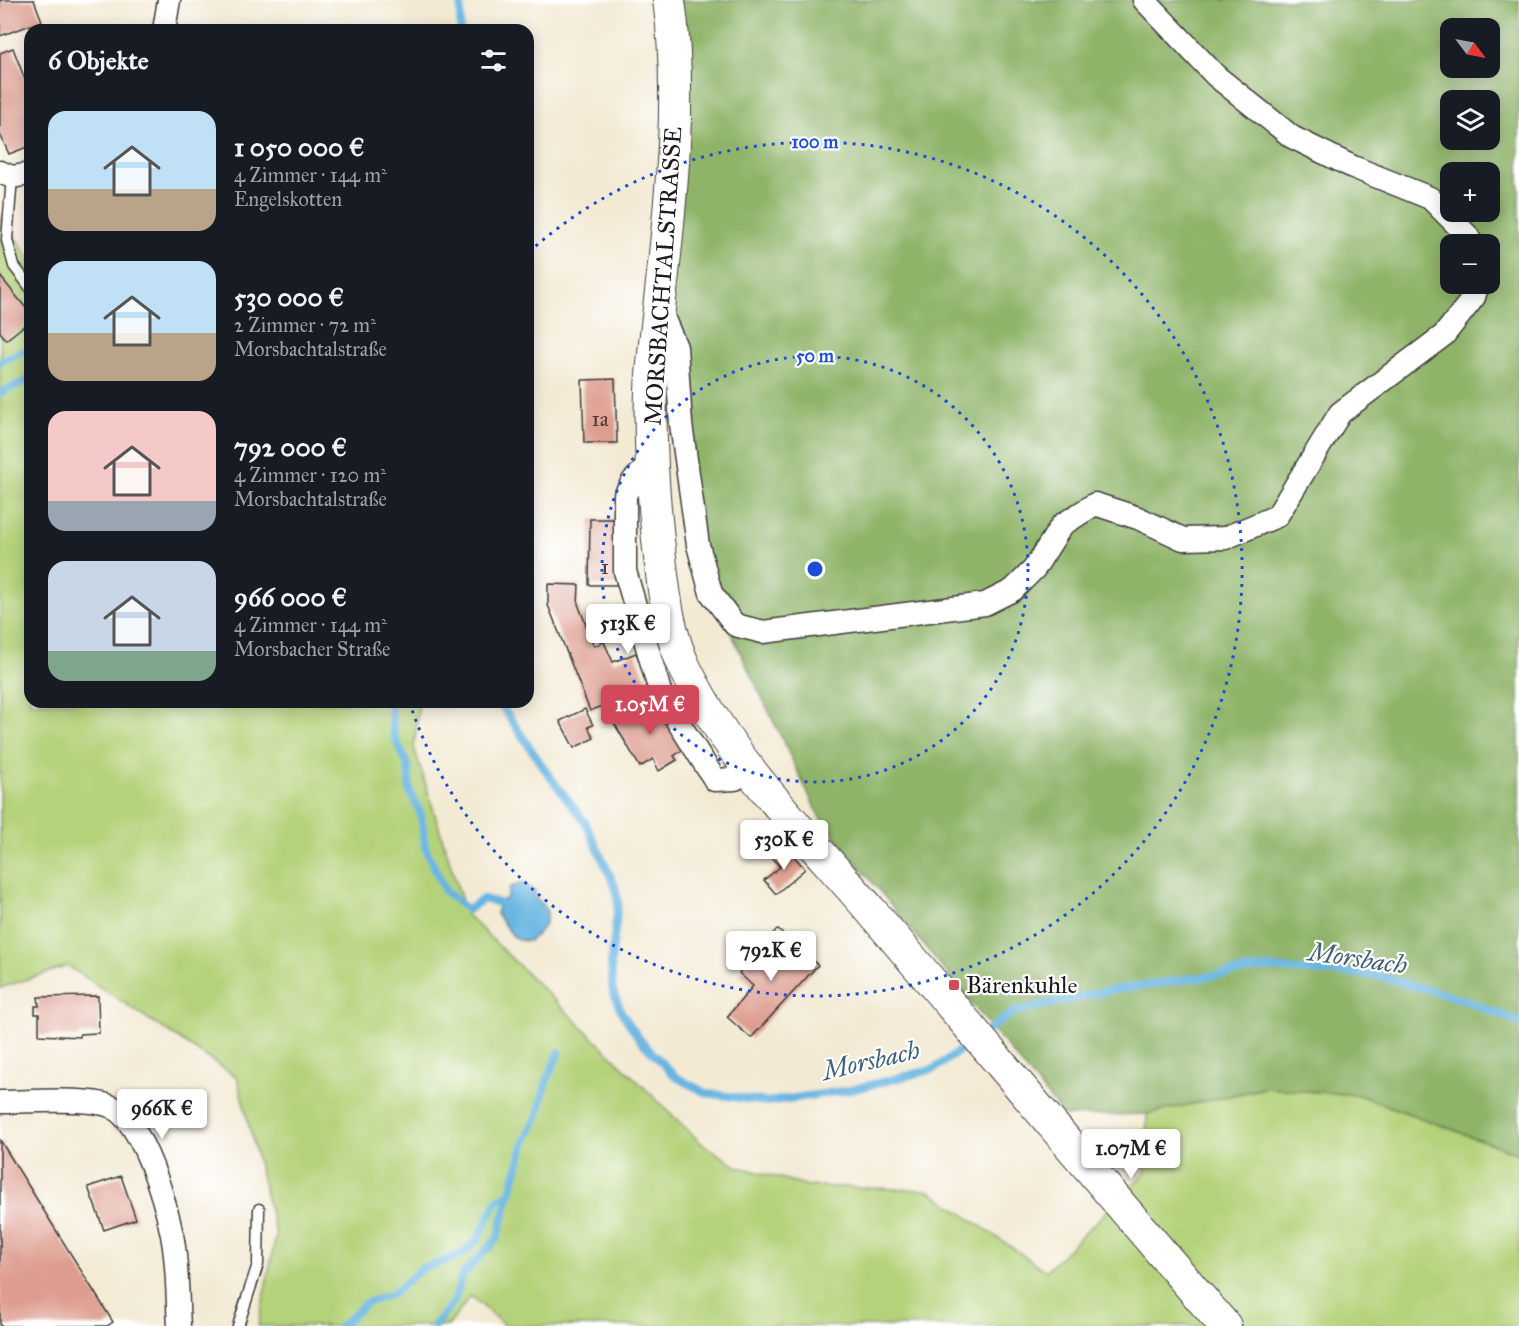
<!DOCTYPE html>
<html lang="de">
<head>
<meta charset="utf-8">
<style>
  :root { --surface:#171b24; --page:#242831; --text:#f1f3f6; --muted:#9ea1a6; --accent:#d1495b }
  body { margin:0; font-family:"IM FELL Great Primer",serif; background:var(--page); color:var(--text); height:100vh; display:flex; flex-direction:column; font-size:22px; white-space:nowrap }
  * { box-sizing:border-box; margin:0 }
  p { font-size:20px; color:var(--muted) }
  .icon { flex:none; width:33px; height:33px; fill:none; stroke:currentColor; stroke-width:2; stroke-linecap:round; stroke-linejoin:round }
  .map { position:relative; flex:1; overflow:hidden }
  .sheet { position:absolute; left:24px; top:24px; width:510px; height:684px; display:flex; flex-direction:column; background:var(--surface); border-radius:18px; box-shadow:0 3px 15px #0003 }
  .sheet>* { flex:none }
  .needle { width:39px; rotate:122deg }
  .buttons { position:absolute; left:1440px; top:18px; display:grid; gap:12px }
  .buttons a { display:grid; place-items:center; width:60px; height:60px; border-radius:12px; background:var(--surface); box-shadow:0 3px 15px #0003; font-size:30px }
  .price { position:absolute; translate:-50% -51px; padding:0 14px; border-radius:6px; background:#fff; color:#222; font-size:20px; line-height:39px; filter:drop-shadow(0 2px 3px #0008) }
  .price::after { content:''; position:absolute; left:50%; top:36px; width:18px; height:14px; margin-left:-9px; background:inherit; clip-path:polygon(0 0,100% 0,50% 100%) }
  .price.selected { background:var(--accent); color:#fff }
  ul { padding:0; list-style:none }
  li { display:flex; align-items:center; gap:18px; height:150px; padding:0 24px }
  li span { display:grid; place-items:center; flex:none; width:168px; height:120px; border-radius:18px; color:#555 }
  li>.icon { margin-inline-start:auto }
  span .icon { width:72px; height:72px; fill:#fffc; stroke-width:1 }
  li b { font-size:26px }
  h2 { display:flex; justify-content:space-between; align-items:center; height:72px; padding:0 24px; font-size:26px }
  .map>svg:first-child { display:block }
  .green { fill:#b4d279; stroke:#68774a; stroke-width:1.5 }
  .forest { fill:#8fb469; stroke:#566842; stroke-width:1.5; fill-rule:evenodd }
  .water { fill:#67b5e1; stroke:#42687e; stroke-width:1.5 }
  .lines { fill:none; stroke-linecap:round; stroke-linejoin:round }
  .stream { stroke:#67b5e1; stroke-width:8 }
  .building { fill:#dd9c8e }
  .lane-casing { stroke:#3c3b38; stroke-width:13 }
  .street-casing { stroke:#3c3b38; stroke-width:25 }
  .secondary-casing { stroke:#3c3b38; stroke-width:34 }
  .lane { stroke:#fff; stroke-width:10 }
  .street { stroke:#fff; stroke-width:22 }
  .secondary { stroke:#fff; stroke-width:32 }
  .ring { fill:none; stroke:#1d4ed8; stroke-width:3; stroke-dasharray:3 6 }
  .poi-dot { fill:#d1495b; stroke:#fff; stroke-width:2 }
  .labels { text-anchor:middle; dominant-baseline:central; stroke-width:4.5; stroke-linejoin:round; paint-order:stroke }
  .number-label { font-size:21px; fill:#4c3c38 }
  .street-label { font-size:24px; fill:#1c1c1c; stroke:#fff }
  .poi-label { font-size:24px; fill:#1c1c1c; stroke:#fff; text-anchor:start }
  .water-label { font-size:26px; font-style:italic; fill:#3e6175; stroke:#fff }
  .centre { fill:#1d4ed8; stroke:#fff; stroke-width:3 }
  .ring-label { font-size:18px; text-anchor:middle; font-weight:bold; fill:#1d4ed8; stroke:#fff; stroke-width:4.5; stroke-linejoin:round; paint-order:stroke }
</style>
</head>
<body>
<div class="map">
<svg width="1519" height="1326" viewBox="0 0 1519 1326">
  <rect width="100%" height="100%" fill="#fff"/>
  <filter id="ink" filterUnits="userSpaceOnUse"><feTurbulence type="fractalNoise" baseFrequency=".0167" numOctaves="2"/><feDisplacementMap in="SourceGraphic" scale="12" xChannelSelector="R" yChannelSelector="G"/><feConvolveMatrix kernelMatrix="1 2 1 2 8 2 1 2 1" color-interpolation-filters="sRGB"/></filter>
  <filter id="wash" filterUnits="userSpaceOnUse"><feTurbulence type="fractalNoise" baseFrequency=".008" numOctaves="4" result="noise"/><feDisplacementMap in="SourceGraphic" scale="24" xChannelSelector="R" yChannelSelector="G"/><feGaussianBlur stdDeviation="1.35" result="paint"/><feColorMatrix in="noise" values="0 0 0 0 0 0 0 0 0 0 0 0 0 0 0 0 0 1.4 0 .05"/><feComposite in="paint" operator="in"/></filter>
  <g filter="url(#wash)">
    <rect width="100%" height="100%" fill="#f3ead4"/>
    <path class="green" d="M 0,216 L 30,259 L 30,702 L 419,702 L 414,747 L 466,914 L 700,1142 L 736,1166 L 809,1186 L 928,1190 L 1046,1271 L 1145,1173 L 1147,1114 L 1265,1088 L 1358,1095 L 1519,1154 L 1519,1326 L 505,1326 L 471,1296 L 448,1326 L 258,1326 L 276,1235 L 237,1077 L 68,966 L 0,988 Z"/>
    <path class="forest" d="M 668,0 L 1519,0 L 1519,1154 L 1358,1095 L 1265,1088 L 1147,1114 L 1064,1116 L 820,818 L 692,552 L 661,281 ZM 1450,28 L 1490,28 L 1490,68 L 1450,68 ZM 1450,100 L 1490,100 L 1490,140 L 1450,140 ZM 1450,172 L 1490,172 L 1490,212 L 1450,212 ZM 1450,244 L 1490,244 L 1490,284 L 1450,284 Z"/>
    <path class="water" d="M 523,883 L 535,891 L 535,898 C 557,912 545,929 529,941 L 518,940 L 513,936 L 496,914 L 499,903 L 507,898 L 510,887 Z"/>
    <g class="lines">
      <path class="stream" d="M 460,30 L 461,0
        M 0,362 L 30,348
        M 0,393 L 30,379
        M 390,702 L 394,736 L 408,766 L 410,792 L 421,814 L 425,847 L 445,891 L 468,910 L 483,899 L 499,903
        M 499,702 L 548,774 L 585,822 L 615,886 L 618,903 L 611,963 L 613,992 L 622,1013 L 641,1041 L 676,1077 L 706,1093 L 767,1102 L 850,1090 L 934,1069 L 973,1041
        M 984,1033 L 1014,1012 L 1106,991 L 1265,968 L 1374,975 L 1462,999 L 1519,1022
        M 341,1326 L 366,1303 L 393,1294 L 422,1268 L 443,1262 L 465,1252 L 479,1237 L 498,1199 L 510,1195
        M 434,1326 L 455,1300 L 462,1275 L 497,1239 L 525,1142 L 538,1115 L 546,1083 L 559,1052"/>
    </g>
    <g id="blocks">
      <path class="building" d="M 0,0 L 34,0 L 42,21 L 0,36 Z
        M 13,48 L 30,93 L 30,146 L 9,154 L 0,134 L 0,53 Z
        M 0,276 L 30,313 L 30,321 L 6,340 L 0,332 Z
        M 615,379 L 617,443 L 584,443 L 582,380 Z
        M 590,519 L 621,519 L 622,585 L 589,585 Z
        M 548,584 L 579,585 L 578,604 L 594,646 L 604,642 L 613,662 L 636,653 L 649,686 L 590,711 L 548,605 Z
        M 656,698 L 684,749 L 674,756 L 677,760 L 659,771 L 653,759 L 640,767 L 614,723 Z
        M 585,709 L 593,725 L 588,727 L 594,738 L 574,748 L 560,721 Z
        M 786,847 L 805,869 L 776,894 L 764,880 L 780,867 L 772,858 Z
        M 777,929 L 818,965 L 751,1038 L 727,1017 L 753,986 L 739,973 Z
        M 98,996 L 99,1033 L 80,1034 L 80,1037 L 39,1035 L 39,1014 L 35,1014 L 35,1006 L 39,1006 L 38,997 Z
        M 0,1140 L 113,1322 L 107,1326 L 0,1326 Z
        M 121,1176 L 136,1219 L 104,1230 L 88,1187 Z"/>
    </g>
  </g>
  <g filter="url(#ink)">
    <use href="#blocks" fill-opacity="0" stroke="#3c3b38" stroke-width="1.5"/>
    <g class="lines">
      <defs>
        <path id="lane" d="M 12,177 L 7,240 L 14,266 L 30,287
          M 238,1326 L 258,1264 L 259,1209"/>
        <path id="street" d="M 1144,0 L 1216,76 L 1292,137 L 1353,167 L 1430,198 L 1467,235 L 1472,244
          M 164,30 L 169,0
          M 0,172 L 12,177 L 30,174
          M 660,310 L 676,347 L 681,424 L 698,545 L 711,593 L 735,625 L 763,632 L 985,604 L 1013,590 L 1034,569 L 1062,525 L 1095,504 L 1138,518 L 1183,539 L 1225,538 L 1277,516 L 1340,413 L 1444,335 L 1474,297 L 1478,284
          M 653,461 L 633,481 L 625,495 L 625,571 L 661,695 L 715,780 L 735,779 L 751,770
          M 0,1102 C 24,1102 96,1096 114,1108 C 144,1127 165,1200 172,1235 C 178,1264 177,1296 179,1326"/>
        <path id="secondary" d="M 669,0 C 682,93 672,190 662,283 C 658,318 653,354 651,390 C 649,447 654,508 661,566 C 665,601 670,638 686,670 C 731,762 806,835 872,912 C 990,1050 1106,1190 1225,1326"/>
      </defs>
      <use href="#lane" class="lane-casing"/>
      <use href="#street" class="street-casing"/>
      <use href="#secondary" class="secondary-casing"/>
      <use href="#lane" class="lane"/>
      <use href="#street" class="street"/>
      <use href="#secondary" class="secondary"/>
    </g>
  </g>
  <g class="ring">
    <circle cx="815" cy="569" r="213"/>
    <path d="M529 252A427 427 0 1 1 410 704"/>
  </g>
  <rect class="poi-dot" x="948" y="979" width="12" height="12" rx="3"/>
  <g class="labels">
    <g class="number-label">
      <text x="600" y="419">1a</text>
      <text x="605" y="567">1</text>
    </g>
    <g class="street-label">
      <text transform="translate(663 276) rotate(-86)">MORSBACHTALSTRASSE</text>
    </g>
    <g class="poi-label">
      <text x="966" y="985">Bärenkuhle</text>
    </g>
    <g class="water-label">
      <text transform="translate(1358 958) rotate(8)">Morsbach</text>
      <text transform="translate(871 1060) rotate(-13)">Morsbach</text>
    </g>
  </g>
  <circle cx="815" cy="569" r="9" class="centre"/>
  <g class="ring-label">
    <text x="815" y="148">100 m</text>
    <text x="815" y="362">50 m</text>
  </g>
</svg>
<div class="buttons">
<a><svg class="needle" viewBox="-14 -14 28 28"><path d="M0-13l5 13h-10z" fill="#e53935"/><path d="M0 13l5-13h-10z" fill="#9ea1a6"/></svg></a>
<a><svg class="icon" aria-label="layers" viewBox="0 0 24 24"><path d="M12 4l9 5-9 5-9-5zM3 14l9 5 9-5"/></svg></a>
<a>+</a>
<a>−</a>
</div>
<b class="price" style="left:628px;top:655px">513K €</b>
<b class="price selected" style="left:650px;top:736px">1.05M €</b>
<b class="price" style="left:784px;top:871px">530K €</b>
<b class="price" style="left:771px;top:982px">792K €</b>
<b class="price" style="left:162px;top:1140px">966K €</b>
<b class="price" style="left:1131px;top:1180px">1.07M €</b>
<section class="sheet">
<h2>6 Objekte<svg class="icon" aria-label="filters" viewBox="0 0 24 24"><path d="M4 7h16M4 17h16"/><circle cx="9" cy="7" r="2"/><circle cx="15" cy="17" r="2"/></svg></h2>
<ul>
<li><span style="background:linear-gradient(#bfe0f5 65%,#b9a48a 0)"><svg class="icon" aria-label="home" viewBox="0 0 24 24"><path d="M3 11l9-7 9 7M6 9v11h12V9"/></svg></span><div><b>1 050 000 €</b><p>4 Zimmer · 144 m²</p><p>Engelskotten</p></div></li>
<li><span style="background:linear-gradient(#bfe0f5 60%,#b9a48a 0)"><svg class="icon" aria-label="home" viewBox="0 0 24 24"><path d="M3 11l9-7 9 7M6 9v11h12V9"/></svg></span><div><b>530 000 €</b><p>2 Zimmer · 72 m²</p><p>Morsbachtalstraße</p></div></li>
<li><span style="background:linear-gradient(#f6c9c9 75%,#9aa5b1 0)"><svg class="icon" aria-label="home" viewBox="0 0 24 24"><path d="M3 11l9-7 9 7M6 9v11h12V9"/></svg></span><div><b>792 000 €</b><p>4 Zimmer · 120 m²</p><p>Morsbachtalstraße</p></div></li>
<li><span style="background:linear-gradient(#c9d6e8 75%,#7fa58c 0)"><svg class="icon" aria-label="home" viewBox="0 0 24 24"><path d="M3 11l9-7 9 7M6 9v11h12V9"/></svg></span><div><b>966 000 €</b><p>4 Zimmer · 144 m²</p><p>Morsbacher Straße</p></div></li>
</ul>
</section>
</div>
</body>
</html>
